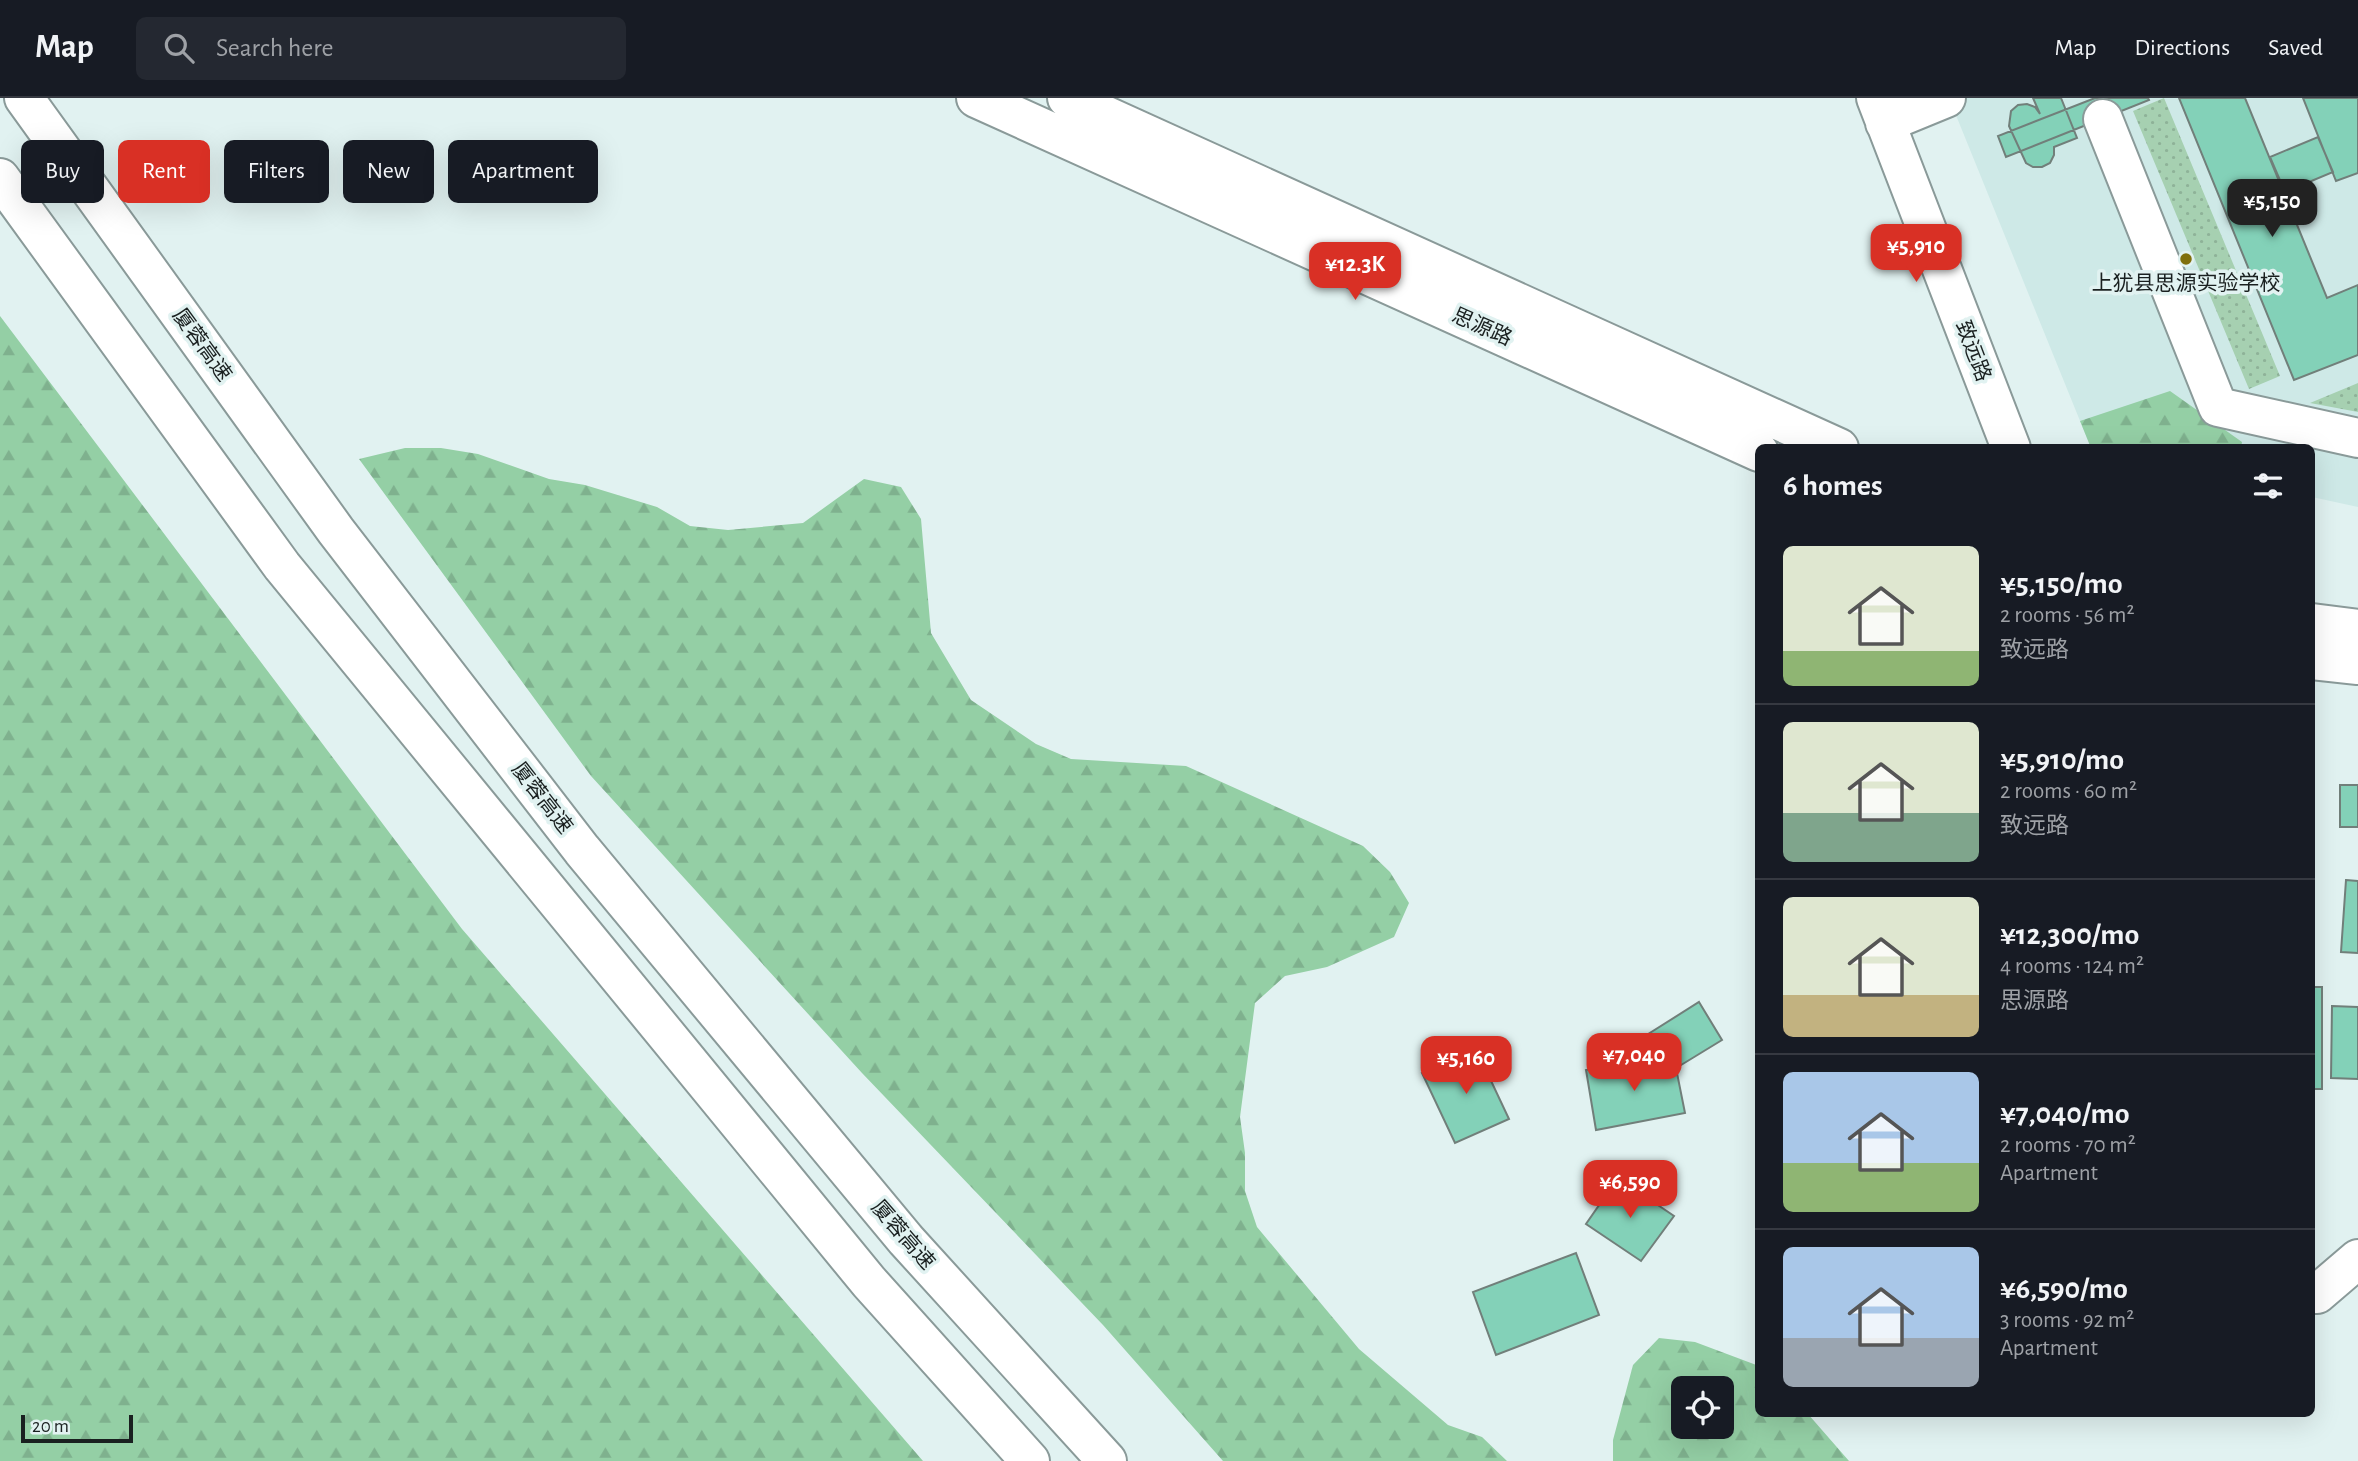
<!DOCTYPE html>
<html lang="en">
<head>
<meta charset="utf-8">
<style>
  :root { --surface:#171b24; --page:#242831; --text:#f1f3f6; --muted:#9ea1a6; --line:#363941; --accent:#d93025 }
  body { margin:0; font-family:"Alegreya Sans","Noto Sans SC",sans-serif; background:var(--page); color:var(--text); height:100vh; display:flex; flex-direction:column; font-size:26px; white-space:nowrap }
  * { box-sizing:border-box; margin:0 }
  p { font-size:23px; color:var(--muted) }
  .icon { flex:none; width:38px; height:38px; fill:none; stroke:currentColor; stroke-width:2; stroke-linecap:round; stroke-linejoin:round }
  .map { position:relative; flex:1; overflow:hidden }
  .details { position:absolute; left:1755px; top:346px; width:560px; height:973px; display:flex; flex-direction:column; background:var(--surface); border-radius:10px; box-shadow:0 7px 28px #0002 }
  .details>* { flex:none }
  .banner { position:absolute; left:21px; top:42px; width:665px; height:63px; display:flex; gap:14px }
  .buttons { position:absolute; left:1671px; top:1278px; display:grid; gap:14px }
  .buttons a { display:grid; place-items:center; width:63px; height:63px; border-radius:10px; background:var(--surface); box-shadow:0 7px 28px #0002; font-size:35px }
  .scale { position:absolute; left:21px; bottom:18px; width:112px; box-sizing:border-box; padding-left:7px; border:4px solid #1a2020; border-top:0; font-size:19px; line-height:24px; white-space:nowrap; color:#1a2020; -webkit-text-stroke:5px #e1f2f1; paint-order:stroke }
  .price { position:absolute; translate:-50% -60px; padding:0 16px; border-radius:14px; background:var(--accent); color:#fff; font-size:23px; line-height:46px; filter:drop-shadow(0 2px 4px #0008) }
  .price::after { content:''; position:absolute; left:50%; top:42px; width:21px; height:16px; margin-left:-10px; background:inherit; clip-path:polygon(0 0,100% 0,50% 100%) }
  .price.active { background:#222; color:#fff }
  ul { padding:0; list-style:none }
  li { display:flex; align-items:center; gap:21px; height:175px; padding:0 28px }
  li+li { border-top:2px solid var(--line) }
  li span { display:grid; place-items:center; flex:none; width:196px; height:140px; border-radius:10px; color:#555 }
  li>.icon { margin-inline-start:auto }
  span .icon { width:84px; height:84px; fill:#fffc; stroke-width:1 }
  li b { font-size:30px }
  h2 { display:flex; justify-content:space-between; align-items:center; height:84px; padding:0 28px; font-size:30px }
  .tag { padding:0 24px; border-radius:10px; background:var(--surface); box-shadow:0 7px 28px #0002; font-size:24px; line-height:63px }
  .tag.active { background:var(--accent); color:#fff }
  header { display:flex; align-items:center; gap:42px; box-sizing:border-box; height:98px; padding:0 35px; background:var(--surface); border-bottom:2px solid var(--line) }
  header strong { font-size:33px }
  nav { display:flex; gap:38px; margin-inline-start:auto; font-size:24px }
  .search { width:490px; height:63px; background:var(--page); display:flex; align-items:center; gap:18px; box-sizing:border-box; padding:0 24px; border-radius:10px; color:var(--muted); font-size:26px }
  .map>svg:first-child { display:block }
  .built { fill:#cee9e7 }
  .grass { fill:url(#grass-dots) }
  .forest { fill:url(#forest-firs); fill-rule:evenodd }
  .building { fill:#83d1b8; stroke:#717f7a; stroke-width:2 }
  .lines { fill:none; stroke-linecap:round; stroke-linejoin:round }
  .minor-casing { stroke:#8a9a99; stroke-width:42 }
  .highway-casing { stroke:#8a9a99; stroke-width:42 }
  .minor { stroke:#fff; stroke-width:38 }
  .highway { stroke:#fff; stroke-width:38 }
  .poi-dot { fill:#806f0c; stroke:#e1f2f1; stroke-width:2.5 }
  .labels { text-anchor:middle; dominant-baseline:central; stroke-width:7; stroke-linejoin:round; paint-order:stroke }
  .poi-label { font-size:21px; fill:#1a2020; stroke:#e1f2f1 }
  .street-label { font-size:21px; fill:#1a2020; stroke:#e1f2f1 }
</style>
</head>
<body>
<header>
<strong>Map</strong>
<div class="search"><svg class="icon" aria-label="search" viewBox="0 0 24 24"><circle cx="10" cy="10" r="6"/><path d="M15 15l6 6"/></svg>Search here</div>
<nav><a>Map</a><a>Directions</a><a>Saved</a></nav>
</header>
<div class="map">
<svg width="2358" height="1363" viewBox="0 0 2358 1363">
  <defs>
    <pattern id="grass-dots" width="8" height="8" patternUnits="userSpaceOnUse" patternTransform="scale(1.75)"><rect width="8" height="8" fill="#a6d0b1"/><path d="M2 2h.1M6 6h.1" fill="none" stroke="#8eb298" stroke-width="1.8" stroke-linecap="round"/></pattern>
    <pattern id="forest-firs" width="22" height="20" patternUnits="userSpaceOnUse" patternTransform="scale(1.75)"><rect width="22" height="20" fill="#94cfa5"/><path d="M5 1l3.5 6h-7zM16 11l3.5 6h-7z" fill="#7fb18e"/></pattern>
  </defs>
  <rect width="100%" height="100%" fill="#e1f2f1"/>
  <path class="built" d="M 1949,0 L 2358,0 L 2358,409 L 2312,399 L 2312,350 L 2091,350 Z"/>
  <path class="grass" d="M 2164,0 L 2280,278 L 2249,291 L 2133,13 Z
    M 2358,285 L 2358,314 L 2310,305 Z"/>
  <path class="forest" d="M 0,218 L 462,831 L 923,1363 L 0,1363 Z
    M 2170,293 L 2242,344 L 2241,350 L 2091,350 L 2080,323 Z
    M 405,350 L 441,350 L 478,356 L 549,381 L 585,387 L 657,409 L 690,428 L 728,432 L 803,425 L 864,381 L 901,389 L 921,421 L 931,535 L 971,602 L 1036,646 L 1071,661 L 1186,668 L 1363,748 L 1390,774 L 1409,805 L 1394,839 L 1327,869 L 1285,878 L 1255,905 L 1240,1019 L 1245,1055 L 1245,1093 L 1257,1129 L 1359,1251 L 1448,1327 L 1482,1339 L 1507,1363 L 1223,1363 L 1103,1227 L 862,975 L 591,678 L 359,361 Z
    M 1659,1240 L 1695,1244 L 1759,1268 L 1759,1316 L 1808,1316 L 1849,1363 L 1613,1363 L 1613,1342 L 1633,1267 ZM 1684,1290 L 1722,1290 L 1722,1328 L 1684,1328 Z"/>
  <path class="building" d="M 2033,0 L 2061,0 L 2077,40 L 2054,49 L 2054,57 L 2050,65 L 2042,69 L 2033,69 L 2026,65 L 2009,28 L 2011,13 L 2018,7 L 2027,6 L 2035,9 L 2040,16 Z
    M 2095,0 L 2148,0 L 2149,2 L 2006,59 L 1998,38 Z
    M 2179,0 L 2245,0 L 2327,200 L 2358,187 L 2358,257 L 2294,282 Z
    M 2303,0 L 2358,0 L 2358,75 L 2336,83 Z
    M 2318,39 L 2333,74 L 2285,94 L 2270,59 Z
    M 2340,687 L 2358,687 L 2358,729 L 2340,729 Z
    M 2346,782 L 2358,783 L 2358,855 L 2341,854 Z
    M 2312,889 L 2322,889 L 2322,991 L 2312,991 Z
    M 1699,904 L 1722,942 L 1668,975 L 1645,938 Z
    M 2332,908 L 2358,909 L 2358,981 L 2331,980 Z
    M 1476,951 L 1509,1021 L 1455,1045 L 1422,975 Z
    M 1659,959 L 1668,975 L 1676,970 L 1685,1015 L 1596,1032 L 1586,972 Z
    M 1618,1080 L 1674,1118 L 1641,1163 L 1586,1126 Z
    M 1576,1155 L 1599,1217 L 1496,1257 L 1473,1194 Z"/>
  <g class="lines">
    <defs>
      <path id="minor" d="M 976,0 L 1759,354
        M 1067,0 L 1839,350
        M 1876,0 L 2011,350
        M 2103,21 L 2218,309 L 2358,340
        M 1885,25 L 1946,0
        M 2312,525 L 2358,531
        M 2312,562 L 2358,567
        M 2317,1196 L 2358,1161"/>
      <path id="highway" d="M 24,0 L 336,433 L 582,752 L 906,1142 L 1107,1363
        M 0,80 L 282,468 L 869,1184 L 1030,1363"/>
    </defs>
    <use href="#minor" class="minor-casing"/>
    <use href="#highway" class="highway-casing"/>
    <use href="#minor" class="minor"/>
    <use href="#highway" class="highway"/>
  </g>
  <circle class="poi-dot" cx="2186" cy="161" r="7"/>
  <g class="labels">
    <g class="poi-label">
      <text x="2186" y="185">上犹县思源实验学校</text>
    </g>
    <g class="street-label">
      <text transform="translate(1482 229) rotate(24)">思源路</text>
      <text transform="translate(202 247) rotate(54)">厦蓉高速</text>
      <text transform="translate(1973 253) rotate(69)">致远路</text>
      <text transform="translate(542 700) rotate(52)">厦蓉高速</text>
      <text transform="translate(903 1137) rotate(49)">厦蓉高速</text>
    </g>
  </g>
</svg>
<div class="buttons">
<a><svg class="icon" aria-label="locate" viewBox="0 0 24 24"><circle cx="12" cy="12" r="6"/><path d="M12 2v4M12 18v4M2 12h4M18 12h4"/></svg></a>
</div>
<div class="scale">20 m</div>
<b class="price active" style="left:2272px;top:141px">¥5,150</b>
<b class="price" style="left:1916px;top:186px">¥5,910</b>
<b class="price" style="left:1355px;top:204px">¥12.3K</b>
<b class="price" style="left:1634px;top:995px">¥7,040</b>
<b class="price" style="left:1466px;top:998px">¥5,160</b>
<b class="price" style="left:1630px;top:1122px">¥6,590</b>
<div class="banner">
<a class="tag">Buy</a>
<a class="tag active">Rent</a>
<a class="tag">Filters</a>
<a class="tag">New</a>
<a class="tag">Apartment</a>
</div>
<section class="details">
<h2>6 homes<svg class="icon" aria-label="filters" viewBox="0 0 24 24"><path d="M4 7h16M4 17h16"/><circle cx="9" cy="7" r="2"/><circle cx="15" cy="17" r="2"/></svg></h2>
<ul>
<li><span style="background:linear-gradient(#dfe7d0 75%,#8fb573 0)"><svg class="icon" aria-label="home" viewBox="0 0 24 24"><path d="M3 11l9-7 9 7M6 9v11h12V9"/></svg></span><div><b>¥5,150/mo</b><p>2 rooms · 56 m²</p><p>致远路</p></div></li>
<li><span style="background:linear-gradient(#dfe7d0 65%,#7fa58c 0)"><svg class="icon" aria-label="home" viewBox="0 0 24 24"><path d="M3 11l9-7 9 7M6 9v11h12V9"/></svg></span><div><b>¥5,910/mo</b><p>2 rooms · 60 m²</p><p>致远路</p></div></li>
<li><span style="background:linear-gradient(#dfe7d0 70%,#c2b280 0)"><svg class="icon" aria-label="home" viewBox="0 0 24 24"><path d="M3 11l9-7 9 7M6 9v11h12V9"/></svg></span><div><b>¥12,300/mo</b><p>4 rooms · 124 m²</p><p>思源路</p></div></li>
<li><span style="background:linear-gradient(#a9c7e8 65%,#8fb573 0)"><svg class="icon" aria-label="home" viewBox="0 0 24 24"><path d="M3 11l9-7 9 7M6 9v11h12V9"/></svg></span><div><b>¥7,040/mo</b><p>2 rooms · 70 m²</p><p>Apartment</p></div></li>
<li><span style="background:linear-gradient(#a9c7e8 65%,#9aa5b1 0)"><svg class="icon" aria-label="home" viewBox="0 0 24 24"><path d="M3 11l9-7 9 7M6 9v11h12V9"/></svg></span><div><b>¥6,590/mo</b><p>3 rooms · 92 m²</p><p>Apartment</p></div></li>
</ul>
</section>
</div>
</body>
</html>
